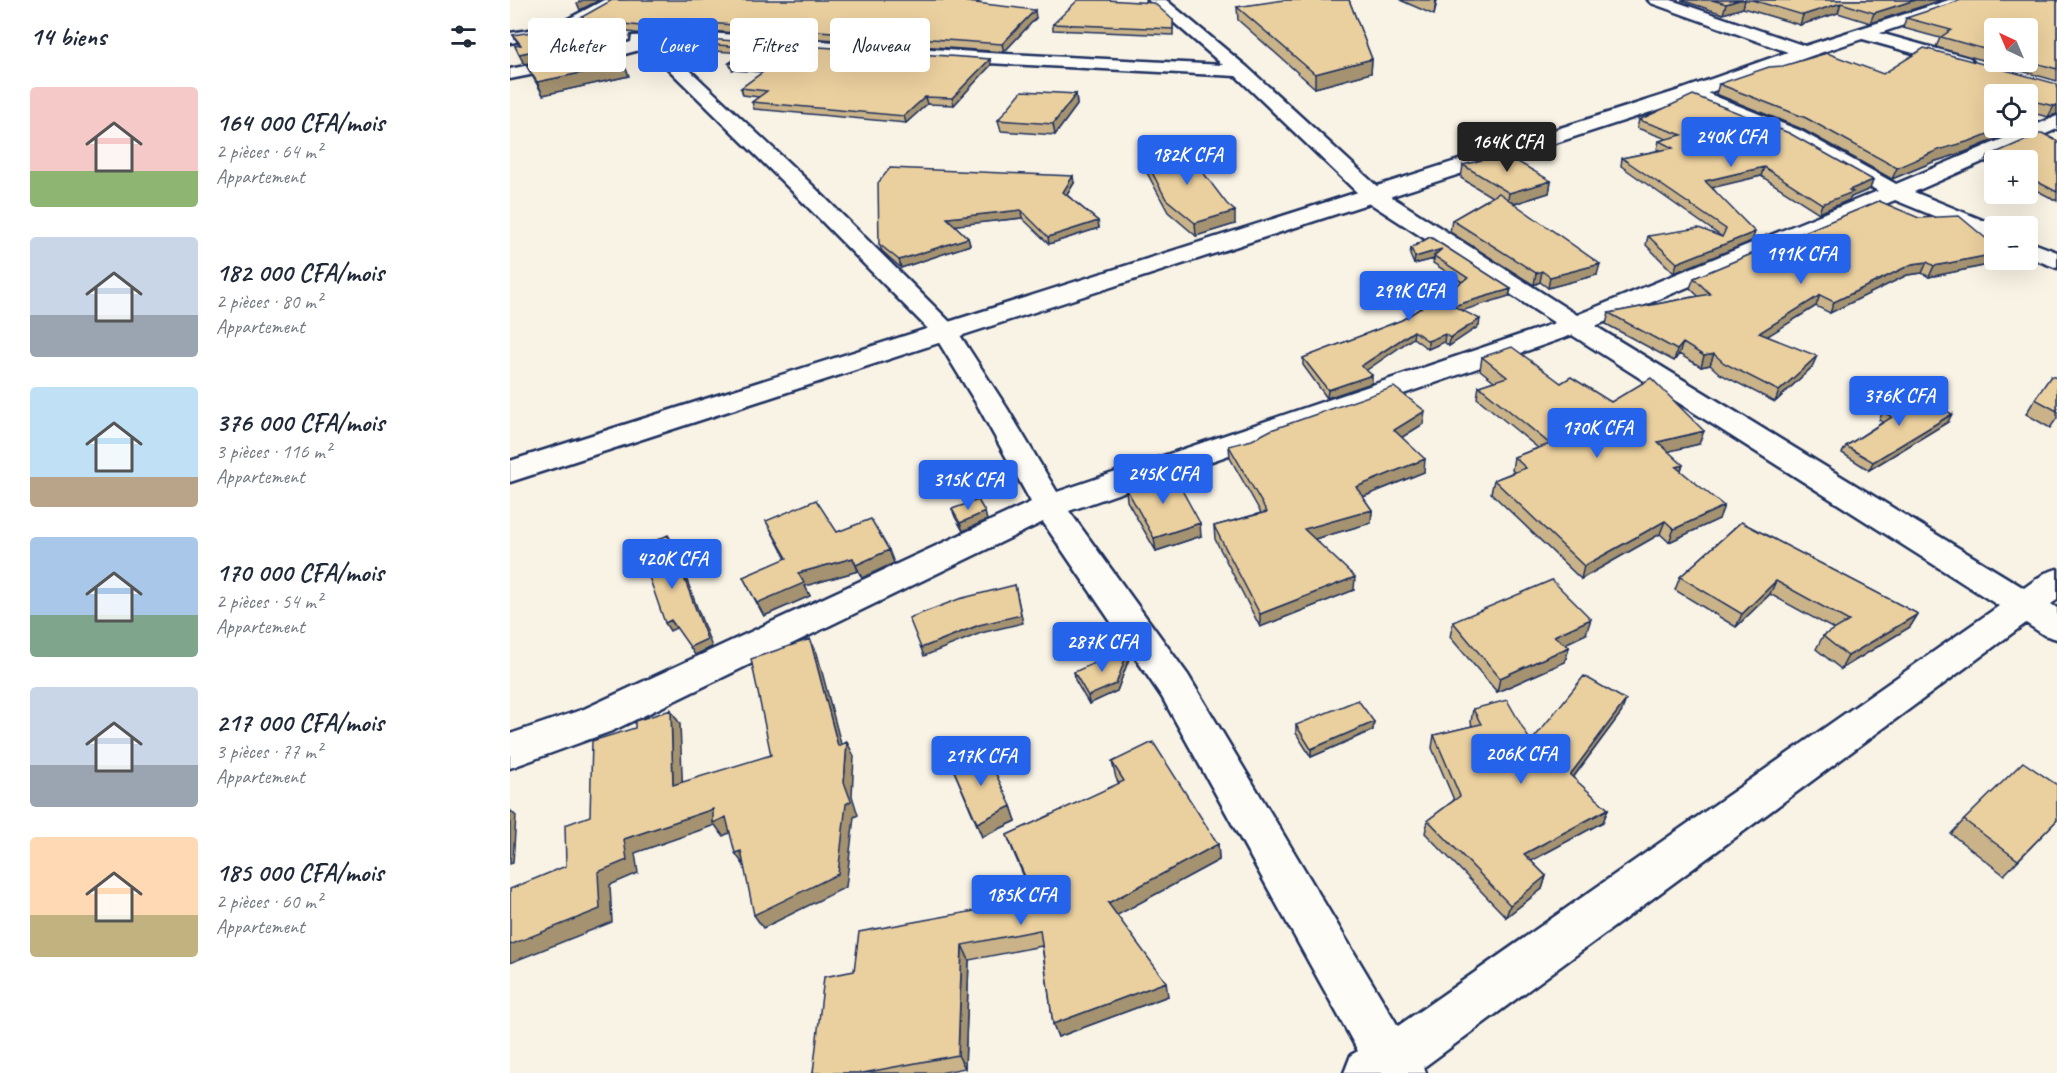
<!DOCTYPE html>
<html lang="fr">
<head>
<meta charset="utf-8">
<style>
  :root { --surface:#fff; --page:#f6f6f7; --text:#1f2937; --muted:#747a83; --accent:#2563eb }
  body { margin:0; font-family:Caveat,sans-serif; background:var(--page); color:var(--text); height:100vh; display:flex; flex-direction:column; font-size:22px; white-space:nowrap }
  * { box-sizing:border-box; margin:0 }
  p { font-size:20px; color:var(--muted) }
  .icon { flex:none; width:33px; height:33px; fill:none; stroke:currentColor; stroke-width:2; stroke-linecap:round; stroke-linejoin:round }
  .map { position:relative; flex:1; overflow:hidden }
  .side { display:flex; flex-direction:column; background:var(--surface); width:510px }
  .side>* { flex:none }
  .banner { position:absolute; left:18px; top:18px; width:570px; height:54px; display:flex; gap:12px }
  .needle { width:39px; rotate:316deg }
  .controls { position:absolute; left:1474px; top:18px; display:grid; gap:12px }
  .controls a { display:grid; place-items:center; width:54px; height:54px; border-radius:6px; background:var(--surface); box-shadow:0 6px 24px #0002; font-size:30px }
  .price { position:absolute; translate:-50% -51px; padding:0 14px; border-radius:6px; background:var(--accent); color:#fff; font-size:20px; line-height:39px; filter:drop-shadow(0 2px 3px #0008) }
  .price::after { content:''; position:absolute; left:50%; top:36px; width:18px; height:14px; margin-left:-9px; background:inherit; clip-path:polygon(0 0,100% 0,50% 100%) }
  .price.selected { background:#222; color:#fff }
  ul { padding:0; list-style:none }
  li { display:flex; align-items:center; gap:18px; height:150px; padding:0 30px }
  li span { display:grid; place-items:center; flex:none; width:168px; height:120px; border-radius:6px; color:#555 }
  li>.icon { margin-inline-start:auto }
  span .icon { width:72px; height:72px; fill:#fffc; stroke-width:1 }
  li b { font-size:26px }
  h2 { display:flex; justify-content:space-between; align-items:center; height:72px; padding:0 30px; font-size:26px }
  .tag { padding:0 21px; border-radius:6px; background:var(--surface); box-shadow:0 6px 24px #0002; font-size:21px; line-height:54px }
  .tag.selected { background:var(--accent); color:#fff }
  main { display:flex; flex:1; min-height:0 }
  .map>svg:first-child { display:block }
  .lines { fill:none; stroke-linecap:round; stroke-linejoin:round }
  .minor-casing { stroke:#1b2f5e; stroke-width:5 }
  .major-casing { stroke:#1b2f5e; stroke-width:5 }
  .minor { fill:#fdfcf7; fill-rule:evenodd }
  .major { fill:#fdfcf7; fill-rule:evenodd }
  .wall { fill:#cab389; stroke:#1b2f5e; stroke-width:1.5; fill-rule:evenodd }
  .shaded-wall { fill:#a4926f; stroke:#1b2f5e; stroke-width:1.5 }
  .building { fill:#ebd09f; stroke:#1b2f5e; stroke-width:1.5 }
</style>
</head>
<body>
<main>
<section class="side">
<h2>14 biens<svg class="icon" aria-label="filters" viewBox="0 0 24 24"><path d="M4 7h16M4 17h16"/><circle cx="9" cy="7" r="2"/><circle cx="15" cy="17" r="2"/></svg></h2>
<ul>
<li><span style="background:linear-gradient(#f6c9c9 70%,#8fb573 0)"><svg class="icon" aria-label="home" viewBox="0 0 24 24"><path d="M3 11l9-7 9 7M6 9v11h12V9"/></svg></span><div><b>164 000 CFA/mois</b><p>2 pièces · 64 m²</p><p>Appartement</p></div></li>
<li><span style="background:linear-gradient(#c9d6e8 65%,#9aa5b1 0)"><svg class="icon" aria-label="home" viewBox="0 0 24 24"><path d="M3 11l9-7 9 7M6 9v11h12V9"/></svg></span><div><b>182 000 CFA/mois</b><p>2 pièces · 80 m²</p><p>Appartement</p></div></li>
<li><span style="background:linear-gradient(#bfe0f5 75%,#b9a48a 0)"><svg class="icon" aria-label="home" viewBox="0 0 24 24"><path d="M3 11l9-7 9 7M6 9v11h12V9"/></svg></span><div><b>376 000 CFA/mois</b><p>3 pièces · 116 m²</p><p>Appartement</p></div></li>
<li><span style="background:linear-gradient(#a9c7e8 65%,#7fa58c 0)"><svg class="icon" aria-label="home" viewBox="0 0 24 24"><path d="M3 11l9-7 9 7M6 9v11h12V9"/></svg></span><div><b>170 000 CFA/mois</b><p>2 pièces · 54 m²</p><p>Appartement</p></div></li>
<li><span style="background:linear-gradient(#c9d6e8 65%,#9aa5b1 0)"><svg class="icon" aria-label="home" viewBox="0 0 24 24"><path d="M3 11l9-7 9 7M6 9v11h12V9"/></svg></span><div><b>217 000 CFA/mois</b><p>3 pièces · 77 m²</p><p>Appartement</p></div></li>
<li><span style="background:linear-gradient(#ffd9b3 65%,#c2b280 0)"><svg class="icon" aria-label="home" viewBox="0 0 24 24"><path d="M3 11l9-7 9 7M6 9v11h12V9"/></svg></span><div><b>185 000 CFA/mois</b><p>2 pièces · 60 m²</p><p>Appartement</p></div></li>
</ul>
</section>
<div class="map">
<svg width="1547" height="1073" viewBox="0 0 1547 1073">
  <rect width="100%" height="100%" fill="#f9f3e5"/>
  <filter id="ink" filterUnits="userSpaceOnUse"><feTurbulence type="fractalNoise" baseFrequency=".0167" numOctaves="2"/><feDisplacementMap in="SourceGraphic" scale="12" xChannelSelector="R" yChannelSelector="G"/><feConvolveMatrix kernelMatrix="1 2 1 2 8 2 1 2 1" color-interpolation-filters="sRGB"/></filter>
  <g filter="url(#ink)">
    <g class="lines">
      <defs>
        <path id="minor" d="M 94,0 L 114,0 L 55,34 L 0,43 L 0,33 L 45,26 Z
          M 638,0 L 656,0 L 737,67 L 871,190 L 1067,315 L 1368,191 L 1277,139 L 1173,97 L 1171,93 L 1173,89 L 1187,89 L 1291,131 L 1386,184 L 1547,116 L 1547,129 L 1404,192 L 1487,226 L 1485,226 L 1485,241 L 1385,200 L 1085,326 L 1514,588 L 1535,573 L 1547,569 L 1547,600 L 1541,604 L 1547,608 L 1547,639 L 1534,635 L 1516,623 L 914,1067 L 916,1073 L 834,1073 L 841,1055 L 848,1051 L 652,697 L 533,522 L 102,731 L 0,768 L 0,734 L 74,709 L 521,502 L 469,408 L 425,336 L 282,191 L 137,48 L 85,62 L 0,79 L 0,69 L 83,52 L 121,42 L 122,36 L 198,33 L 478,53 L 713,65 ZM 198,43 L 478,63 L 726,76 L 855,200 L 1045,323 L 547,492 L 497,408 L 444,326 L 298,181 L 154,46 ZM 1062,335 L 1489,606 L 888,1026 L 678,675 L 559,511 Z
          M 1138,0 L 1161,0 L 1301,48 L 1304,52 L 1301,56 L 1289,56 L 1141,3 Z
          M 1355,29 L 1460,58 L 1463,62 L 1460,66 L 1454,67 L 1349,38 L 1347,34 Z
          M 1518,241 L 1547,252 L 1547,268 L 1518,257 Z"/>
        <path id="major" d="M 1439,0 L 1463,0 L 1460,3 L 1301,56 L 1187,97 L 0,482 L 0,461 L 1173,89 L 1289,48 Z"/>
      </defs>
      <use href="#minor" class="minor-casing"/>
      <use href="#major" class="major-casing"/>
      <use href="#minor" class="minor"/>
      <use href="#major" class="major"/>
    </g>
    <path class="wall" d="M 774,0 L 839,0 L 862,59 L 861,73 L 805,88 L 728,20 L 727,7 L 774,1 Z
      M 890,0 L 927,0 L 924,15 Z
      M 1171,0 L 1432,0 L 1360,23 L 1328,13 L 1290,25 L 1233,8 L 1213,14 Z
      M 1547,0 L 1547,81 L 1426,47 L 1430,38 L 1393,28 L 1396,18 ZM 1485,28 L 1518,28 L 1518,62 L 1485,62 Z
      M 467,3 L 526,18 L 494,52 L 198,31 L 140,35 L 73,26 L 70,18 Z
      M 663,20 L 663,35 L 543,30 L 543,24 Z
      M 3,35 L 91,37 L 95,46 L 14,64 L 5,46 L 9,45 Z
      M 160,41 L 481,65 L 444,105 L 417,104 L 396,123 L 244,109 L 242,102 L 249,97 L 233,95 L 231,88 L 253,72 L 222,70 L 219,63 L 234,53 L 162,48 Z
      M 16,65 L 119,76 L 33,95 Z
      M 1373,74 L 1547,84 L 1547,114 L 1538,117 L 1518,112 L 1518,94 L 1485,94 L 1508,130 L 1455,152 L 1423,162 L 1382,179 L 1292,129 L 1206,94 L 1209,84 Z
      M 566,94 L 567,105 L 545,135 L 491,131 L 488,120 Z
      M 1129,120 L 1360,189 L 1341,197 L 1339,200 L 1309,213 L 1251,176 L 1202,187 L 1242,241 L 1164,273 L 1136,245 L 1138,236 L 1212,237 L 1111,166 L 1112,158 L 1150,150 L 1147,149 L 1149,141 L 1157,139 L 1127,128 Z
      M 1547,141 L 1547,201 L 1518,186 L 1518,160 L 1485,160 L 1485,168 L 1475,163 L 1478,156 Z
      M 634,157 L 725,224 L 686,236 L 658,212 L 635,169 Z
      M 953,165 L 1041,181 L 1039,193 L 1004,204 L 1087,275 L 1038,288 L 1030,282 L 1024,285 L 940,232 L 942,220 L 982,197 L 951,178 Z
      M 564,183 L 557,195 L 588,221 L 589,228 L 539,244 L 512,218 L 444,225 L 458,238 L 460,245 L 391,268 L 372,251 L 369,244 Z
      M 1369,201 L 1488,263 L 1419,277 L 1412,273 L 1397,275 L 1320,313 L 1306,306 L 1257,336 L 1302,367 L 1265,402 L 1210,374 L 1200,365 L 1191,367 L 1169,354 L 1164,361 L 1096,324 L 1099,313 L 1188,296 L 1180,288 L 1184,278 Z
      M 920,237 L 1001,289 L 999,296 L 952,310 L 969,326 L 939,346 L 934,342 L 918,349 L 903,338 L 856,370 L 862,383 L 817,398 L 793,365 L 793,358 L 892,320 L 952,282 L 923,263 L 924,259 L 904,264 L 900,255 L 901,248 Z
      M 972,357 L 1051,383 L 1101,402 L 1189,444 L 1158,451 L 1171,471 L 1209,519 L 1159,542 L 1150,534 L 1071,579 L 981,493 L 984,480 L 1004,472 L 1002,470 L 1004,457 L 1028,448 L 967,398 L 969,386 L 984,381 L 970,370 Z
      M 1547,378 L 1547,418 L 1540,428 L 1516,414 L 1525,399 Z
      M 1373,412 L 1438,422 L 1359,470 L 1332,453 L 1336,446 L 1373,422 L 1369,420 Z
      M 913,424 L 892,437 L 914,472 L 853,497 L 862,510 L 861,523 L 805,539 L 844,590 L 750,627 L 705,539 L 704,526 L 751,513 L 720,458 L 719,446 Z
      M 616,488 L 691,536 L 646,551 L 617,501 Z
      M 442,509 L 477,520 L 453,531 L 445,517 Z
      M 256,521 L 327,532 L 384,563 L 352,578 L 348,571 L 295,586 L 300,596 L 254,616 L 233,577 L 276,559 Z
      M 1231,522 L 1408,614 L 1400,627 L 1331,669 L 1306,649 L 1313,636 L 1324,629 L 1260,594 L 1226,627 L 1165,590 L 1170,577 Z
      M 943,622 L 1076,634 L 1055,644 L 1059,647 L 1055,662 L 987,692 L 940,637 Z
      M 620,656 L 607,691 L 579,704 L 565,680 L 564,672 Z
      M 963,709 L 1021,742 L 1111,713 L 1063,778 L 1098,809 L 1093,822 L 1021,861 L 1036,876 L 1032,889 L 996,917 L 915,833 L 918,820 L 944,800 L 922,748 L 924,735 L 962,726 L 961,722 Z
      M 786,725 L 863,730 L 801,757 L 786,733 Z
      M 602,762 L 708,844 L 709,860 L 607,915 L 658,996 L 548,1037 L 543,1024 L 532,946 L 459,960 L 455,1068 L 430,1073 L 303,1073 L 344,971 L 524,900 L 503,851 L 497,835 L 609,784 L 606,778 Z
      M 442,766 L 501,806 L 506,821 L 472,837 Z
      M 1454,820 L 1547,820 L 1494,875 L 1441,834 Z"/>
    <path class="shaded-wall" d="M 73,0 L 90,0 L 70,10 L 67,3 Z
      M 460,0 L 472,0 L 458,9 L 457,2 Z
      M 926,0 L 927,0 L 924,15 Z
      M 1229,0 L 1235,0 L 1233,8 L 1213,14 L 1216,4 Z
      M 1405,0 L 1432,0 L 1360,23 L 1364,13 Z
      M 1331,3 L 1328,13 L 1290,25 L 1293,15 Z
      M 525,10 L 526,18 L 494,52 L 492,44 Z
      M 196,23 L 198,31 L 140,35 L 137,27 Z
      M 91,37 L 95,46 L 14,64 L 9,54 Z
      M 480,59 L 481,65 L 444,105 L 442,98 Z
      M 862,59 L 861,73 L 805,88 L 805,74 Z
      M 114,64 L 119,76 L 33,95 L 27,82 Z
      M 566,94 L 567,105 L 545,135 L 543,124 Z
      M 415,97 L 417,104 L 396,123 L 394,116 Z
      M 1547,105 L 1547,114 L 1538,117 L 1544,106 Z
      M 1493,128 L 1509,128 L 1508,130 L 1455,152 L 1423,162 L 1382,179 L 1387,168 L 1428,150 Z
      M 1254,167 L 1251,176 L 1193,190 L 1195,181 Z
      M 563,176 L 564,183 L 554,199 L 553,192 Z
      M 1363,180 L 1360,189 L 1341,197 L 1339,200 L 1309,213 L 1312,204 L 1339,190 Z
      M 1041,181 L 1039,193 L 997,206 L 999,193 Z
      M 511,210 L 512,218 L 439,226 L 437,218 Z
      M 725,211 L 725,224 L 686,236 L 685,223 Z
      M 588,221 L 589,228 L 539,244 L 538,237 Z
      M 1245,232 L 1242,241 L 1164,273 L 1167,263 Z
      M 458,238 L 460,245 L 391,268 L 389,260 Z
      M 932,249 L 924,256 L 924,259 L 904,264 L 905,257 Z
      M 1485,254 L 1485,260 L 1490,260 L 1488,263 L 1419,277 L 1424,266 Z
      M 1417,262 L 1412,273 L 1397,275 L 1320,313 L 1324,302 L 1402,264 Z
      M 1090,264 L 1087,275 L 1038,288 L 1040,277 Z
      M 1032,271 L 1030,282 L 1024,285 L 1026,273 Z
      M 1001,289 L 999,296 L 942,314 L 943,306 Z
      M 1310,295 L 1306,306 L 1245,344 L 1249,333 Z
      M 970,319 L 969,326 L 939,346 L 940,338 Z
      M 904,331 L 903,338 L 851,374 L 851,366 Z
      M 935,334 L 934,342 L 918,349 L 918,341 Z
      M 1173,343 L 1169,354 L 1164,361 L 1167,350 Z
      M 1204,354 L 1200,365 L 1191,367 L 1194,356 Z
      M 1307,356 L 1302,367 L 1265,402 L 1269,391 Z
      M 862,375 L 862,383 L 817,398 L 818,390 Z
      M 915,411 L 913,424 L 883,443 L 884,430 Z
      M 1442,414 L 1438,422 L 1359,470 L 1363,462 Z
      M 1194,431 L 1189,444 L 1144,455 L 1148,442 Z
      M 915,459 L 914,472 L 845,500 L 846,487 Z
      M 1173,465 L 1168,478 L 1166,467 Z
      M 1214,506 L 1209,519 L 1159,542 L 1164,529 Z
      M 862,510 L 861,523 L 794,542 L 794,529 Z
      M 475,512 L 477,520 L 453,531 L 450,523 Z
      M 1155,521 L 1150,534 L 1071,579 L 1074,566 Z
      M 690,523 L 691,536 L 646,551 L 644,538 Z
      M 158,535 L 163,543 L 202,647 L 185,655 L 180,647 Z
      M 379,550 L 384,563 L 352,578 L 346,565 Z
      M 343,558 L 348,571 L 295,586 L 300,596 L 254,616 L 247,603 L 288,573 Z
      M 845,577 L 844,590 L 750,627 L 750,614 Z
      M 1266,581 L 1260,594 L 1226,627 L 1232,614 Z
      M 505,585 L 513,623 L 471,633 L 414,656 L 411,648 L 469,625 Z
      M 1408,614 L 1400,627 L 1331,669 L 1338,656 Z
      M 1081,619 L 1076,634 L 1040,651 L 1044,636 Z
      M 161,620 L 166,628 L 160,631 L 155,623 Z
      M 300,639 L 307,653 L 335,759 L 328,746 Z
      M 1059,647 L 1055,662 L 987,692 L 990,678 Z
      M 619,648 L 620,656 L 607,691 L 579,704 L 578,696 Z
      M 1116,700 L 1111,713 L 1055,788 L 1060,775 Z
      M 161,710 L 170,724 L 173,798 L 163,785 Z
      M 864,722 L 863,730 L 801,757 L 801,749 Z
      M 337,742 L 344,756 L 342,796 L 348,815 L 344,817 L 336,887 L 253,928 L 244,915 L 334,782 Z
      M 501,806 L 506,821 L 472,837 L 467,823 Z
      M 203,809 L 216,817 L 225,830 L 213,836 L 205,825 L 125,853 L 128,873 L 100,885 L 102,922 L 0,963 L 0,945 L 88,872 L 114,839 Z
      M 1098,809 L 1093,822 L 1010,867 L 1014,854 Z
      M 0,810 L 6,816 L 3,863 L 0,864 Z
      M 708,844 L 709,860 L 602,918 L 598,903 Z
      M 231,851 L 235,867 L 225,853 Z
      M 1036,876 L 1032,889 L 996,917 L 1000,905 Z
      M 452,945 L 459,960 L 455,1068 L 448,1055 Z
      M 656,982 L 658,996 L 548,1037 L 543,1024 Z"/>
    <path class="building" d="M 102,0 L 460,0 L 457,2 L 525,10 L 492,44 L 196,23 L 137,27 L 70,18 Z
      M 568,0 L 596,0 L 644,3 L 663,20 L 663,29 L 543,24 Z
      M 774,0 L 839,0 L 862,59 L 805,74 L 727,7 Z
      M 1202,0 L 1229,0 L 1216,4 Z
      M 1242,0 L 1405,0 L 1364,13 L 1331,3 L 1293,15 Z
      M 1451,0 L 1547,0 L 1547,69 L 1518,61 L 1518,28 L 1485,28 L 1485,52 L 1431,37 L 1441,30 L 1396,18 Z
      M 45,28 L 89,34 L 91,37 L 9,54 L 5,46 L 11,45 L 3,35 Z
      M 196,39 L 480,59 L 442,98 L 415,97 L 394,116 L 242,102 L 257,91 L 231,88 L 261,66 L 219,63 L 244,48 L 160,41 Z
      M 100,47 L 114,64 L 27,82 L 16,65 Z
      M 1414,48 L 1547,84 L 1547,105 L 1544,106 L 1518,100 L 1518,94 L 1485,94 L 1485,128 L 1493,128 L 1460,141 L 1428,150 L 1387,168 L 1296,118 L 1209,84 L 1259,67 L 1273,66 L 1317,53 L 1373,74 Z
      M 512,91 L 566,94 L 543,124 L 488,120 Z
      M 1183,95 L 1279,133 L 1363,180 L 1339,190 L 1343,192 L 1312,204 L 1254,167 L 1195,181 L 1245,232 L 1167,263 L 1138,236 L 1189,228 L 1212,237 L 1216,229 L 1112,158 L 1163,148 L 1149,141 L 1172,135 L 1129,120 Z
      M 1532,133 L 1547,141 L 1547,192 L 1518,177 L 1518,160 L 1486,160 L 1478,156 Z
      M 676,150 L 717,204 L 725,211 L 685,223 L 656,199 L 634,157 Z
      M 994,154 L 1041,181 L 999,193 L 953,165 Z
      M 380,168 L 563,176 L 553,192 L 588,221 L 538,237 L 511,210 L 437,218 L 458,238 L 389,260 L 369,244 L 368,183 Z
      M 989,193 L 1090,264 L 1040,277 L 1032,271 L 1026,273 L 942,220 Z
      M 1369,201 L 1409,218 L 1449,216 L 1485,246 L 1485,254 L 1424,266 L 1417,262 L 1402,264 L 1324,302 L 1310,295 L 1249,333 L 1307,356 L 1269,391 L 1214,363 L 1204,354 L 1194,356 L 1173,343 L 1167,350 L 1099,313 L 1200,294 L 1184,278 Z
      M 920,237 L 1001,289 L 943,306 L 970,319 L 940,338 L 935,334 L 918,341 L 904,331 L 851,366 L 862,375 L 818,390 L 793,358 L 892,320 L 958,278 L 924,256 L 932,249 L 905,257 L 901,248 Z
      M 1002,347 L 1051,383 L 1061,377 L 1101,402 L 1141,378 L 1194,431 L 1148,442 L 1173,465 L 1166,467 L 1214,506 L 1164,529 L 1155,521 L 1074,566 L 984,480 L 1016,468 L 1004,457 L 1040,444 L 969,386 L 997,377 L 972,357 Z
      M 1541,376 L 1547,378 L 1547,411 L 1525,399 Z
      M 884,387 L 915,411 L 884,430 L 915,459 L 846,487 L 862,510 L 794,529 L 845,577 L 750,614 L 704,526 L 757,512 L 719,446 L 742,440 L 761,430 Z
      M 1405,393 L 1442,414 L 1363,462 L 1336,446 L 1382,417 L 1373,412 Z
      M 662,472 L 690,523 L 644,538 L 616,488 Z
      M 306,500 L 327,532 L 361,519 L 379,550 L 346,565 L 343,558 L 288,573 L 294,583 L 247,603 L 233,577 L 277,558 L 256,521 Z
      M 468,500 L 475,512 L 450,523 L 442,509 Z
      M 1231,522 L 1408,614 L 1338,656 L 1313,636 L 1339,621 L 1266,581 L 1232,614 L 1170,577 Z
      M 158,535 L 197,639 L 180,647 L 161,620 L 155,623 L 129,548 Z
      M 1042,580 L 1081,619 L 1044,636 L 1059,647 L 990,678 L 943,622 Z
      M 505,585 L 511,615 L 469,625 L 411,648 L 399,618 L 449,599 Z
      M 300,639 L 328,746 L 337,742 L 334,782 L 341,801 L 336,804 L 328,874 L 244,915 L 231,851 L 225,853 L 216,817 L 203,823 L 203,809 L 114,839 L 117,860 L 88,872 L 90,909 L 0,945 L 0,889 L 56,866 L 55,825 L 80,816 L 82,741 L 125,728 L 125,721 L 161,710 L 163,785 L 261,755 L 241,659 Z
      M 619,648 L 606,684 L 578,696 L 564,672 Z
      M 1074,676 L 1116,700 L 1060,775 L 1098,809 L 1014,854 L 1036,876 L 1000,905 L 918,820 L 950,796 L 924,735 L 971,724 L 963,709 L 997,700 L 1021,742 Z
      M 848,700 L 864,722 L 801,749 L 786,725 Z
      M 643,742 L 708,844 L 598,903 L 656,982 L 543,1024 L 530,930 L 452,945 L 448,1055 L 353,1073 L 303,1073 L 314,977 L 344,971 L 349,932 L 525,900 L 497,835 L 614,781 L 602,762 Z
      M 475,751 L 501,806 L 467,823 L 442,766 Z
      M 1513,762 L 1547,785 L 1547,820 L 1508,860 L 1454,820 Z"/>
  </g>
</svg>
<div class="controls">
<a><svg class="needle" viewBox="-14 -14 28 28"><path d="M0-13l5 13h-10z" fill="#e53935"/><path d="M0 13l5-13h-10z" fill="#747a83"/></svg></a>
<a><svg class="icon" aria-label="locate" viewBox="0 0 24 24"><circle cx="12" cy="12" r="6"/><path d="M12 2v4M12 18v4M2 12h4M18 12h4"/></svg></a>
<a>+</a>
<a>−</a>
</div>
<b class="price" style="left:1221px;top:168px">240K CFA</b>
<b class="price selected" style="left:997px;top:173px">164K CFA</b>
<b class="price" style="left:677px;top:186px">182K CFA</b>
<b class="price" style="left:1291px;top:285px">191K CFA</b>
<b class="price" style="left:899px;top:322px">299K CFA</b>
<b class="price" style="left:1389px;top:427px">376K CFA</b>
<b class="price" style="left:1087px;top:459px">170K CFA</b>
<b class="price" style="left:653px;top:505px">245K CFA</b>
<b class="price" style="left:458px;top:511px">315K CFA</b>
<b class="price" style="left:162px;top:590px">420K CFA</b>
<b class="price" style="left:592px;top:673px">287K CFA</b>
<b class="price" style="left:1011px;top:785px">206K CFA</b>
<b class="price" style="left:471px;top:787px">217K CFA</b>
<b class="price" style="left:511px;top:926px">185K CFA</b>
<div class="banner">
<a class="tag">Acheter</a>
<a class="tag selected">Louer</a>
<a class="tag">Filtres</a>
<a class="tag">Nouveau</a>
</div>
</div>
</main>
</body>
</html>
